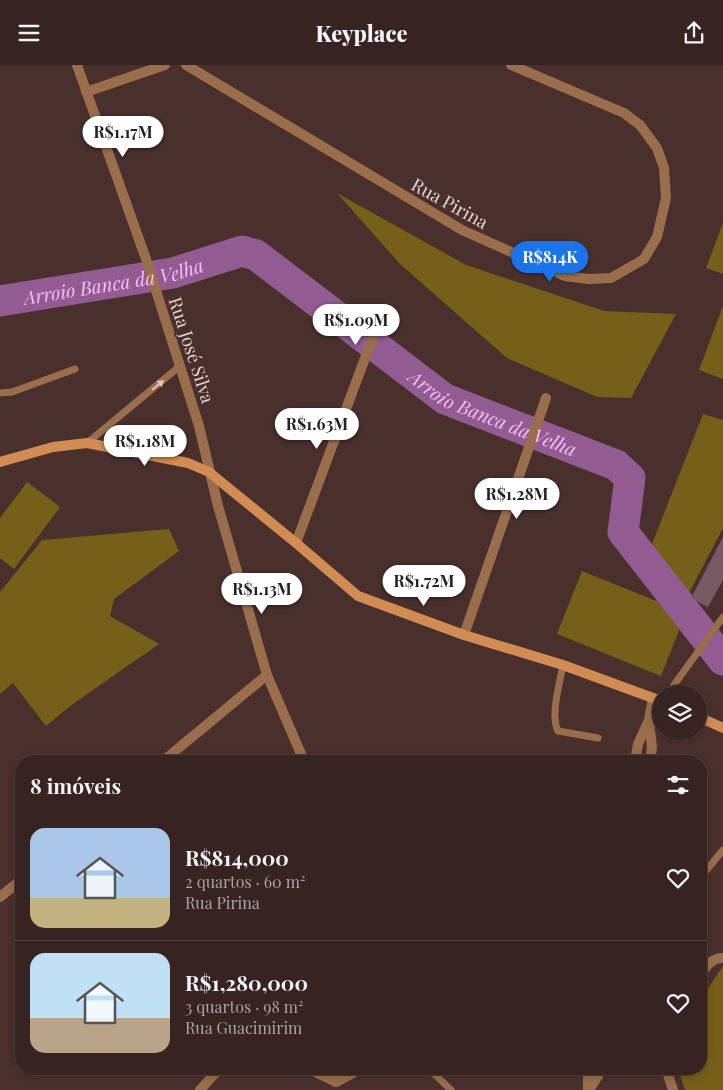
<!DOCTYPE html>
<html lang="pt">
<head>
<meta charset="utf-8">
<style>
  :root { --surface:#372422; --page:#3e2c2a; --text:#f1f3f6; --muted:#aaa4a5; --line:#514140; --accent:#1a73e8 }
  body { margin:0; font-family:"Playfair Display",serif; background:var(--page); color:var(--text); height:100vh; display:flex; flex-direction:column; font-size:19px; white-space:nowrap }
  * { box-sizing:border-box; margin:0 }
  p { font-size:16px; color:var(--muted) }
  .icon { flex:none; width:28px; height:28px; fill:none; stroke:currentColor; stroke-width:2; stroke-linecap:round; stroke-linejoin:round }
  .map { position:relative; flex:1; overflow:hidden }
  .sheet { position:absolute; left:15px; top:690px; width:692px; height:320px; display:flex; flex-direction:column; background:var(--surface); border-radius:20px; box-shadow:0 2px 8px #0003,0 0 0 1px var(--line) }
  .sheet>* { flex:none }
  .fabs { position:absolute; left:652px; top:620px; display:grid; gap:10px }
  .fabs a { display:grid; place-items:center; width:55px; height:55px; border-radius:50%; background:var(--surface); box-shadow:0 2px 8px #0003,0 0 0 1px var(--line); font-size:25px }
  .price { position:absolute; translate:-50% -42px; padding:0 11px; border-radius:18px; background:#fff; color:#222; font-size:16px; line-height:32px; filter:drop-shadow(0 1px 2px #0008) }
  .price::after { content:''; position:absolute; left:50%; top:30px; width:15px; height:11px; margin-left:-8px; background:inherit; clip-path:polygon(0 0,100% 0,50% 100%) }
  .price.selected { background:var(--accent); color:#fff }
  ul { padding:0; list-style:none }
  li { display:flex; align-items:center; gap:15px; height:125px; padding:0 15px }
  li+li { border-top:1px solid var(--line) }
  li span { display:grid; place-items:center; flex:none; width:140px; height:100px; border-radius:15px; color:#555 }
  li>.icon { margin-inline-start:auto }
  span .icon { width:60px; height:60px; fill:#fffc; stroke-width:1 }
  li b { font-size:21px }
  h2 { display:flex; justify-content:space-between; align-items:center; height:60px; padding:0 15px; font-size:21px }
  header { display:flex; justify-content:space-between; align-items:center; height:65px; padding:0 15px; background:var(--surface); font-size:22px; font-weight:800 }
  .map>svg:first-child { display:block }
  .green { fill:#765f18 }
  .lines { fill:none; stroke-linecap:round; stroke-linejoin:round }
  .river { stroke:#925b92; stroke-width:31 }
  .building { fill:#755a63 }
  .lane { stroke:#9a6e4c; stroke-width:7 }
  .street { stroke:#9a6e4c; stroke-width:10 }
  .secondary { stroke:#d18c53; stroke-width:10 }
  .oneway { fill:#d9c5bd }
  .labels { text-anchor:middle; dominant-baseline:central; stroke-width:4; stroke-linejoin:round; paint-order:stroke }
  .street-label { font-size:18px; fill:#e4d4d1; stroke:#49302d }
  .water-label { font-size:19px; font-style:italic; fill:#fabcfa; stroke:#49302d }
</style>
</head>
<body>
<header><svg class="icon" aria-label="menu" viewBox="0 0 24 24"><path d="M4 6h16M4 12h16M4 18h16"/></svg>Keyplace<svg class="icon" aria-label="share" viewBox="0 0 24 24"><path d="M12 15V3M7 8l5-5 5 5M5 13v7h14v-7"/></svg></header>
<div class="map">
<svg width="723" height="1025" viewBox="0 0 723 1025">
  <rect width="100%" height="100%" fill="#49302d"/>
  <path class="green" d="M 337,128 L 466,200 L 604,246 L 676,249 L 631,333 L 597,332 L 507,293 L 400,199 Z
    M 723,158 L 723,209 L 706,203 Z
    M 723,241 L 723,314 L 699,305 Z
    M 703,349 L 723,355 L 723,463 L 688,530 L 648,489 Z
    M 27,417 L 60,442 L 14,504 L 0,493 L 0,453 Z
    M 169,464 L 179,486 L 114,534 L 110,551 L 159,579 L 70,641 L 46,661 L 13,618 L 0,629 L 0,527 L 42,475 Z
    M 582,506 L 686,548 L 661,611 L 557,569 Z
    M 723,901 L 723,1025 L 685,1025 L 678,1004 L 701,1004 L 701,934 Z"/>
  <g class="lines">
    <path class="river" id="s1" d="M 0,236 L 173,208 L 242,186 L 256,190 L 445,334 L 616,400 L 630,413 L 623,467 L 723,595"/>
  </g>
  <path class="building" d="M 723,472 L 723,515 L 708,542 L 691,533 Z"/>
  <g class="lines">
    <path class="lane" d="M 0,328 L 12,327 L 75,304
      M 87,378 L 180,301
      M 563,600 C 560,617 550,651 558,666 L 598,673
      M 671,629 L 674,620 L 723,552
      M 701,812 L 723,785
      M 429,1004 L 451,1025"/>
    <path class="street" d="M 77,0 L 146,194 L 199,361 L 218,441 L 267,610 L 304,696
      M 186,0 L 462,165 L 565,211 L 588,214 L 611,213 L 644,194 L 657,172 L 666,133 L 664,103 L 657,83 L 640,60 L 624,48 L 511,0
      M 86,27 L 165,0
      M 296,478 L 383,245
      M 464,570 L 546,333
      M 649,656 L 652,682 L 650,696
      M 163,696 L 267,610
      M 635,696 L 638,679 L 649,655 L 653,633
      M 0,832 L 21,815
      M 701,909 C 707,900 712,893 723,893
      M 309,1004 L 336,1017
      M 666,1004 L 673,1025
      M 336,1017 L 360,1004
      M 200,1025 L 219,1004
      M 588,1025 L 588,1004
      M 589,1025 L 598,1011 L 599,1004"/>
    <path class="secondary" d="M 0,397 L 53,382 L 87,378 L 188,398 L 209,407 L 296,478 L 358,531 L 464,570 L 563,600 L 661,636
      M 699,652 L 723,663"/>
  </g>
  <defs><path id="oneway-solid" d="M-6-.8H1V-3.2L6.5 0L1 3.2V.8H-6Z" transform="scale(1.25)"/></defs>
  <use class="oneway" href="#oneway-solid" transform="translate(158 320) rotate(-39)"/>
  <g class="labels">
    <g class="street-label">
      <text transform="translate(450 138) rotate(29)">Rua Pirina</text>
      <text transform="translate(192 285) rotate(72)">Rua José Silva</text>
    </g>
    <g class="water-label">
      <text stroke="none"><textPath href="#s1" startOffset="115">Arroio Banca da Velha</textPath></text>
      <text stroke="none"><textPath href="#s1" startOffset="549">Arroio Banca da Velha</textPath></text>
    </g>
  </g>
</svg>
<div class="fabs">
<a><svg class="icon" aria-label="layers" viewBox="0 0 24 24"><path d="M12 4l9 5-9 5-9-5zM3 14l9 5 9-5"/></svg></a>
</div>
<b class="price" style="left:123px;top:93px">R$1.17M</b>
<b class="price selected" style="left:550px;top:218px">R$814K</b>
<b class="price" style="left:356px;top:281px">R$1.09M</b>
<b class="price" style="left:317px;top:385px">R$1.63M</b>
<b class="price" style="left:145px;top:402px">R$1.18M</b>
<b class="price" style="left:517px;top:455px">R$1.28M</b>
<b class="price" style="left:424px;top:542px">R$1.72M</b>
<b class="price" style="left:262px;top:550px">R$1.13M</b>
<section class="sheet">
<h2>8 imóveis<svg class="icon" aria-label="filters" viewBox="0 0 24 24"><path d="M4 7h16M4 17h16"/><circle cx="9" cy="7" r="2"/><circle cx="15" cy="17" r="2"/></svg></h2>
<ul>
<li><span style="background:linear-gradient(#a9c7e8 70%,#c2b280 0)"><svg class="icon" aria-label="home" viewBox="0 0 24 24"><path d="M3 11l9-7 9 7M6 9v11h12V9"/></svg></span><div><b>R$814,000</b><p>2 quartos · 60 m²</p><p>Rua Pirina</p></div><svg class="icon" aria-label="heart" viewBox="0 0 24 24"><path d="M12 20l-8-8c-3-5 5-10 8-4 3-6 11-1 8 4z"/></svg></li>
<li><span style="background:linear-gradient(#bfe0f5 65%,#b9a48a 0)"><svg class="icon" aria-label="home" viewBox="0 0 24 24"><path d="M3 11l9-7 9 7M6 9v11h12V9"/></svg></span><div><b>R$1,280,000</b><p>3 quartos · 98 m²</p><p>Rua Guacimirim</p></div><svg class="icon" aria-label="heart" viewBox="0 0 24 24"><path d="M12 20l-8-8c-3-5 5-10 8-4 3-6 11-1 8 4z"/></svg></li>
</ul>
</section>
</div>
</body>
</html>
